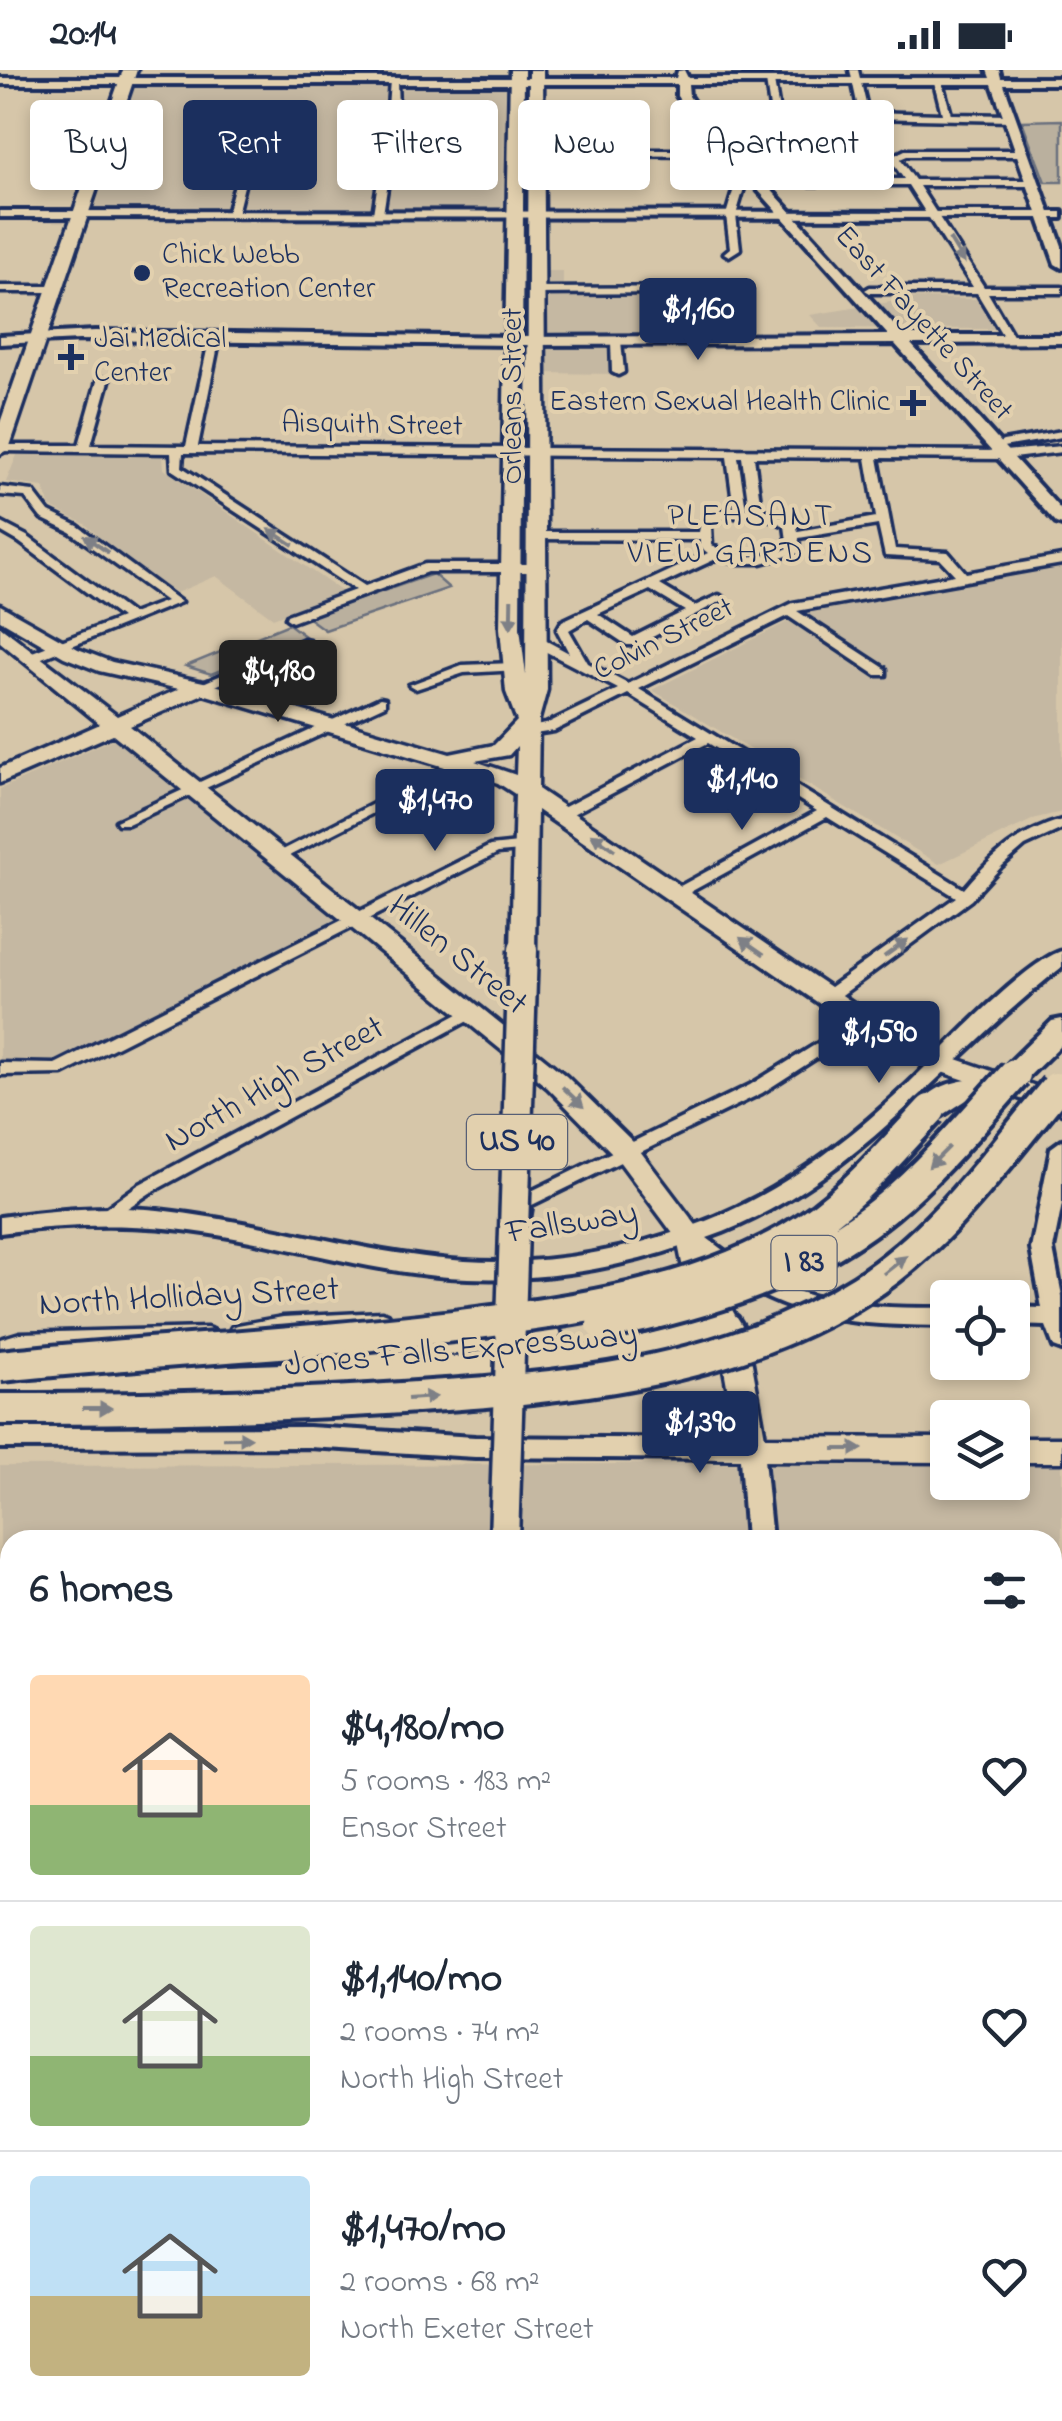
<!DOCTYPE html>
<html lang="en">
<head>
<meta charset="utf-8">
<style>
  :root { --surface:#fff; --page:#f2f2f3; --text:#1f2937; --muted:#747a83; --line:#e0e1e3; --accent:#1b2f5e }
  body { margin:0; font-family:"Indie Flower",sans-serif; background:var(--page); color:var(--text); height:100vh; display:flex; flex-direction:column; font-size:38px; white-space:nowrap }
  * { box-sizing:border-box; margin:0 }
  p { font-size:32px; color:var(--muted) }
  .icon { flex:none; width:55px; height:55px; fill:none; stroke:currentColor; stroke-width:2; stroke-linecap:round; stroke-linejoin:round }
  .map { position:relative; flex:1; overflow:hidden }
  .side { position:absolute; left:0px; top:1460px; width:1062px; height:892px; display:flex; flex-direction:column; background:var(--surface); border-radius:30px 30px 0 0; box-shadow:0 5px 15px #0003 }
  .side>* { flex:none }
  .hud { position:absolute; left:30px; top:30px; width:1002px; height:90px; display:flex; gap:20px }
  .controls { position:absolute; left:930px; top:1210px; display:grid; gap:20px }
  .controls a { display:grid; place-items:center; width:100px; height:100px; border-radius:10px; background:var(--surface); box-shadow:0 5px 15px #0003; font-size:50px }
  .price { position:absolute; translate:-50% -85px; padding:0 22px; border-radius:10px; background:var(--accent); color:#fff; font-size:32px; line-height:65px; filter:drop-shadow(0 2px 5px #0008) }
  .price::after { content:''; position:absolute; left:50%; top:60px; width:30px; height:22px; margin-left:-15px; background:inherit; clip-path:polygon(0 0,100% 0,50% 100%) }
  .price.selected { background:#222; color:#fff }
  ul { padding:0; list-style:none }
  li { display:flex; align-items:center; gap:30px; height:250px; padding:0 30px }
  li+li { border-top:2px solid var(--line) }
  li span { display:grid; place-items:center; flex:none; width:280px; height:200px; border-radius:10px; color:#555 }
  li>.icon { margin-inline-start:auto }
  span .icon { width:120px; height:120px; fill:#fffc; stroke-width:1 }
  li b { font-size:42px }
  h2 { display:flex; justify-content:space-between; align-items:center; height:120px; padding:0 30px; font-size:42px }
  .chip { padding:0 35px; border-radius:10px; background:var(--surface); box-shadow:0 5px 15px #0003; font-size:35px; line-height:90px }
  .chip.selected { background:var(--accent); color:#fff }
  .status { display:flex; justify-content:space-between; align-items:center; height:70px; padding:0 50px; background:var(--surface); direction:ltr }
  .status svg { height:28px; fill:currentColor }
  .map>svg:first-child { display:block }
  .built { fill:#c5b8a2 }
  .green { fill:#bab09e; stroke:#6a707e; stroke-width:2.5 }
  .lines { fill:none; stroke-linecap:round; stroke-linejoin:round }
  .minor-casing { stroke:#1b2f5e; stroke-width:7 }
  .tertiary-casing { stroke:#1b2f5e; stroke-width:8 }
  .secondary-casing { stroke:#1b2f5e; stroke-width:8 }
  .primary-casing { stroke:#1b2f5e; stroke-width:7 }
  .motorway-casing { stroke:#1b2f5e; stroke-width:8 }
  .minor { fill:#e2d0ae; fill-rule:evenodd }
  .tertiary { fill:#e2d0ae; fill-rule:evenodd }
  .secondary { fill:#e2d0ae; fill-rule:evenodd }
  .primary { fill:#e2d0ae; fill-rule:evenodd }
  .motorway { fill:#e2d0ae; fill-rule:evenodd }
  .primary-bridge-casing { stroke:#1b2f5e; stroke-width:35; stroke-linecap:butt }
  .motorway-bridge-casing { stroke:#1b2f5e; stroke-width:38; stroke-linecap:butt }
  .primary-bridge { stroke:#e2d0ae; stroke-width:28 }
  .motorway-bridge { stroke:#e2d0ae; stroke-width:30 }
  .oneway { fill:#7e8086 }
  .poi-dot { fill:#1b2f5e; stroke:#e2d0ae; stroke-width:4 }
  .labels { text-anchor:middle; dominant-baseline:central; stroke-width:8; stroke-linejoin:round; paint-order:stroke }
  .far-poi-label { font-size:30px; fill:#1b2f5e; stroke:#e2d0ae; text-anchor:start }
  .far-street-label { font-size:30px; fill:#1b2f5e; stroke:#e2d0ae }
  .far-neighbourhood-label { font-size:32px; letter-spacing:2.5px; fill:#1b2f5e; stroke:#e2d0ae }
  .shield { fill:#e2d0ae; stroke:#575f76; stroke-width:2.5 }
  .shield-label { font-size:32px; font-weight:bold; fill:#1b2f5e }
  .street-label { font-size:35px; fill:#1b2f5e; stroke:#e2d0ae }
</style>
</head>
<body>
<div class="status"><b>20:14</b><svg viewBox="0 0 49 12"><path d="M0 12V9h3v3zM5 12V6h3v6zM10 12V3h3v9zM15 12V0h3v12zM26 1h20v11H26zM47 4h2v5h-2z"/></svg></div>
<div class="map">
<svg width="1062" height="2351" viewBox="0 0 1062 2351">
  <rect width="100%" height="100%" fill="#d6c6a9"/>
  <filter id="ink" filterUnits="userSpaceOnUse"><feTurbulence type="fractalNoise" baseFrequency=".01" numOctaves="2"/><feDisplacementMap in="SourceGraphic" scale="20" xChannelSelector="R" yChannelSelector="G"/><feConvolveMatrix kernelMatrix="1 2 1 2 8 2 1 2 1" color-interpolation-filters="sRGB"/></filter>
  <g filter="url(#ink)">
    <path class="built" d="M 134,16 L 510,16 L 507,141 L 91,139 Z
      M 529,201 L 563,201 L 563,219 L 682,220 L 688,268 L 618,268 L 620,304 L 536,303 L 528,268 Z
      M 915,228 L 983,229 L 1000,259 L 822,258 L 810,245 Z
      M 17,385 L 163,386 L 164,399 L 341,521 L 273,548 L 216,506 L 176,523 L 118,484 L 85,454 L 50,437 L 43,417 L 6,412 Z
      M 1062,496 L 1062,742 L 1036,748 L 939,794 L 652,620 L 811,540 Z
      M 118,667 L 339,851 L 49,994 L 0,993 L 0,719 Z
      M 1062,1392 L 1062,1827 L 1052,1827 L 1052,1470 L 10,1470 L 10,1647 L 0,1647 L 0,1396 L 947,1393 L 948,1412 L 1012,1412 L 1013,1393 Z
      M 0,1739 L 10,1739 L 10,1839 L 0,1839 Z
      M 0,1962 L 10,1967 L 10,2342 L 1052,2342 L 1053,2213 L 1062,2213 L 1062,2351 L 0,2351 Z"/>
    <path class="green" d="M 1062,50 L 1062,112 L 1045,112 L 1022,51 Z
      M 433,504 L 449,518 L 325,560 L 307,547 Z
      M 289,554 L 306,567 L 211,604 L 186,596 Z"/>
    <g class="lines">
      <defs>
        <path id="minor" d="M 850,0 L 858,0 L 868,42 L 942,44 L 934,12 L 938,9 L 942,12 L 951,44 L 1011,45 L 1016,48 L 1011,51 L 869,48 L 882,109 L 904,109 L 889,88 L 905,80 L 1023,80 L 1028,83 L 1023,86 L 907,86 L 900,89 L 915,110 L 1034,110 L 1039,113 L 1034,116 L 919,116 L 984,217 L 1062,217 L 1062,223 L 988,223 L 1015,269 L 1014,271 L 1006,271 L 977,223 L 870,223 L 865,220 L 870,217 L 973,217 L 908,115 L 773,115 L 768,112 L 773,109 L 873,109 L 868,86 L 746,86 L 741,83 L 746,80 L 866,80 L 862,58 L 720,58 L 715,55 L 720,52 L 772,52 L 766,11 L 770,8 L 774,11 L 781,52 L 861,52 Z
          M 390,10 L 397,12 L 398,37 L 406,40 L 406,44 L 386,45 L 381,42 L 388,37 Z
          M 230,67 L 286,67 L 291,70 L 286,84 L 252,84 L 237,144 L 232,147 L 227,144 L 243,84 L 219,83 L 216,72 ZM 281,73 L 279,79 L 226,78 L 226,74 Z
          M 535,80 L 731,80 L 736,83 L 731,86 L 532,85 L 532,81 Z
          M 387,83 L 392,86 L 383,144 L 378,147 L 373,144 L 382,86 Z
          M 745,95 L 750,98 L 736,145 L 740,179 L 729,186 L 724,183 L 730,178 L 726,145 L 740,98 Z
          M 0,216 L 58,216 L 63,219 L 58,222 L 0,222 Z
          M 723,217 L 728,220 L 727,222 L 688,223 L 692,265 L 687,268 L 682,265 L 677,223 L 535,224 L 530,221 L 535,218 Z
          M 214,268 L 219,271 L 198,376 L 1004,381 L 1062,376 L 1062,382 L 1004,389 L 878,388 L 895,479 L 948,482 L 966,503 L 1062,486 L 1062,494 L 797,541 L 886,599 L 886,605 L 876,605 L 788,546 L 639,619 L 964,819 C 991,786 1021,761 1062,750 L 1062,759 L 1025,776 L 1002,796 L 971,830 L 831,933 L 819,933 L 817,929 L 819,925 L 956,827 L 827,747 L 683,826 L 673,826 L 673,820 L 817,741 L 708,673 L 567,747 L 557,747 L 557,741 L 698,667 L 628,624 L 554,661 L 528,665 L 521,661 L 523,658 L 546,654 L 618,619 L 531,574 L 531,568 L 541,568 L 569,583 L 557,560 L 562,551 L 708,483 L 700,477 L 700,470 L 538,469 L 532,465 L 534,462 L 699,462 L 701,452 L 721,440 L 734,439 L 727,387 L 183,383 L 182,397 L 365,516 L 425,494 L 537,494 L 543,498 L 537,502 L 427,502 L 292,552 L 286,548 L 287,545 L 355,520 L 172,400 L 171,383 L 0,381 L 0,375 L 79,375 L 97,311 L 103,308 L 109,311 L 91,375 L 186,376 L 209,271 ZM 738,387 L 742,387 L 749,439 L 746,439 ZM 754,387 L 866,388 L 876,447 L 798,461 L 795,451 L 761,439 ZM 728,447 L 764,447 L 785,456 L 788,478 C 763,490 735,489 712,475 L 711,456 ZM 878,455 L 885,486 L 940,489 L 955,505 L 793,533 L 628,614 L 588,593 L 569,560 L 588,549 L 627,575 L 637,575 L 725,529 L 719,525 L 695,536 L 660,515 L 718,488 L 738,493 L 762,493 L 798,483 L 799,468 ZM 650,520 L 685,541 L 633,567 L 598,544 Z
          M 616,268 L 621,271 L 624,302 L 618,305 L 612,302 L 611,271 Z
          M 1062,361 L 1062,367 L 1003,377 L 997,374 L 1003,371 Z
          M 0,417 L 33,421 L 49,442 L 78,456 L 181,532 L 37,590 L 27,590 L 27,584 L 121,548 L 19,472 L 0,461 L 0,452 L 27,466 L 132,544 L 166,531 L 70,462 L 41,448 L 25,427 L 0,425 Z
          M 304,569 L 309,570 L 309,576 L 206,620 L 201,621 L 194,617 Z
          M 514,593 L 521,597 L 519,600 L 464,603 L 416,619 L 409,615 L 462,595 Z
          M 380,628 L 385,629 L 385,635 L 128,754 L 118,754 L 116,751 Z
          M 463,688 L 470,692 L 468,695 L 283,789 L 278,791 L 271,786 Z
          M 527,772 L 532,774 L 532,780 L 498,783 L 63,1004 L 0,1005 L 0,993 L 55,994 L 490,776 Z
          M 471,937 L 479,942 L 477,946 L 150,1123 L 114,1147 L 108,1149 L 99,1143 L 138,1115 Z
          M 860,947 L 866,948 L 868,952 L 866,956 L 762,1023 L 532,1135 L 529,1153 L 517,1153 L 514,1149 L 517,1128 L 750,1015 Z
          M 382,1242 L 388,1244 L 391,1249 L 388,1254 L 382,1256 L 283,1261 L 238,1269 L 232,1267 L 229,1262 L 232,1257 L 238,1255 L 283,1247 Z
          M 207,1258 L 213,1260 L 216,1265 L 213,1270 L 207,1272 L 20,1277 L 0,1283 L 0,1269 L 20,1263 Z
          M 19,2342 L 45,2342 L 44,2351 L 18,2351 Z
          M 821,2342 L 847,2342 L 848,2351 L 822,2351 Z"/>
        <path id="tertiary" d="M 0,141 L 1062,142 L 1062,148 L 0,147 Z"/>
        <path id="secondary" d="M 684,0 L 688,8 L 990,8 L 987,0 L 999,0 L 1001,8 L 1062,8 L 1062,14 L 1004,14 L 1062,176 L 1062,198 L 1055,194 L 992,14 L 688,14 L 689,26 L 697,38 L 903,265 L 1062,265 L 1062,273 L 911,274 L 1062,441 L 1062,455 L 1056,453 L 895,274 L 515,275 L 79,270 L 0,274 L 0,266 L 95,261 L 515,267 L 888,265 L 688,42 L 677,26 L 677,14 L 0,14 L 0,8 L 676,8 L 678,1 Z
          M 1062,881 L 1062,897 C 944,988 854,1117 707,1168 C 792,1235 843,1238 948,1238 L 948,1256 C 833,1255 777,1249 686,1175 C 616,1199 543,1211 468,1208 C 379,1205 293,1176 205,1163 C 136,1152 69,1154 0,1163 L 0,1147 C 53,1140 105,1135 158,1140 C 262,1151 361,1184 465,1191 C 543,1196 622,1182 695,1155 C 776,1126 846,1073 908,1014 C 939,984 1026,891 1062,881 Z
          M 1062,1070 L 1062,1134 L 1053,1179 L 1062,1226 L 1062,1280 L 1054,1277 L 1046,1256 L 1012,1255 L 1012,1237 L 1042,1238 L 1031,1179 L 1051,1078 Z
          M 309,1357 L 475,1367 L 751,1369 L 760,1372 L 763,1379 L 772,1470 L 746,1470 L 740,1389 L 475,1387 L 309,1377 L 0,1378 L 0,1358 Z"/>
        <path id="primary" d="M 123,0 L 137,0 L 9,379 L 0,384 L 0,353 Z
          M 510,0 L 524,0 L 520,558 L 526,605 L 529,0 L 543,0 L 547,620 L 539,649 L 538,719 L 892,959 L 948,986 L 1062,1025 L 1062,1043 L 930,998 L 874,971 L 537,740 L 535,880 L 532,886 L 514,886 L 511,880 L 515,724 L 498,713 L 203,624 L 130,656 L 566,1006 L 634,1073 L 705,1167 L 712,1203 L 736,1247 L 751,1288 L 765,1367 L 948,1368 L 948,1392 L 751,1391 L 740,1388 L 722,1288 L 708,1247 L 684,1203 L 677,1169 L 616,1087 L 548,1018 L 113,664 L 0,713 L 0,698 L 100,654 L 0,572 L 0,556 L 117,646 L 179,619 L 99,601 L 64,587 L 0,550 L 0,535 L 78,579 L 112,592 L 208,613 L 450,684 L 494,675 L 517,651 L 506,622 L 500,558 ZM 517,676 L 516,705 L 475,691 L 509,685 Z
          M 1012,1368 L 1062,1368 L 1062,1392 L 1012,1392 Z
          M 1052,1618 L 1062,1618 L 1062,1648 L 1052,1648 Z
          M 0,1619 L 10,1619 L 10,1649 L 0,1649 Z
          M 1052,1840 L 1062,1840 L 1062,1874 L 1052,1874 Z
          M 10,1853 L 10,1887 L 0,1888 L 0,1854 Z
          M 0,1929 L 10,1933 L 10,1969 L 0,1965 Z
          M 1052,1960 L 1062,1960 L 1062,2019 L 1052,2019 Z
          M 219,2342 L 260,2342 L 260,2351 L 218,2351 Z
          M 587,2342 L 628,2342 L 629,2351 L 587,2351 Z"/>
        <path id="motorway" d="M 1062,949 L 1062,974 L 1024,1011 L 1028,1018 L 1024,1025 L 968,1029 L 940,1047 L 920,1047 L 916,1040 C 934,1009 972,1008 1004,1008 L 1001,1004 L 1005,997 L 1052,951 Z
          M 726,1243 L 737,1247 L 742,1255 L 737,1263 L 636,1291 L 524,1308 L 0,1331 L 0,1305 L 307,1293 L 302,1284 L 307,1275 L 318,1272 L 545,1252 L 556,1256 L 561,1264 L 556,1272 L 545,1276 L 401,1289 L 524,1284 L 636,1267 Z"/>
      </defs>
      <use href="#minor" class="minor-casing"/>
      <use href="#tertiary" class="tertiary-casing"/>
      <use href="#secondary" class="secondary-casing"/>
      <use href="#primary" class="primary-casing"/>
      <use href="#motorway" class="motorway-casing"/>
      <use href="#minor" class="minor"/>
      <use href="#tertiary" class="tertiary"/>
      <use href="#secondary" class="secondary"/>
      <use href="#primary" class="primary"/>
      <use href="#motorway" class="motorway"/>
      <defs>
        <path id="primary-bridge" d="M 504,1470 L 523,880"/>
        <path id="motorway-bridge" d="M 602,1255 C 705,1234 805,1204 888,1136 C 935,1097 974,1049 1015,1004
          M 0,1296 C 156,1280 314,1274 469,1254 C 579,1240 693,1224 790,1168 C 846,1136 887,1086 930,1040
          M 0,1339 C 134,1339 268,1337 402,1328 C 560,1318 725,1306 862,1219 C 941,1169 997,1089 1056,1018"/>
      </defs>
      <use href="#primary-bridge" class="primary-bridge-casing"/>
      <use href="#motorway-bridge" class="motorway-bridge-casing"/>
      <use href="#primary-bridge" class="primary-bridge"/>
      <use href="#motorway-bridge" class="motorway-bridge"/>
    </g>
    <defs><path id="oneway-solid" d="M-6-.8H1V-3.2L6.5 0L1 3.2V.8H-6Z" transform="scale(2.5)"/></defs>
    <g class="oneway">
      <use href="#oneway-solid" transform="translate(957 181) rotate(58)"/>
      <use href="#oneway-solid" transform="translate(281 467) rotate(-147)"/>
      <use href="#oneway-solid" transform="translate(96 474) rotate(-145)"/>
      <use href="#oneway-solid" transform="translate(511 544) rotate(91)"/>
      <use href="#oneway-solid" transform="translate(603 772) rotate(-145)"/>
      <use href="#oneway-solid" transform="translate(752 876) rotate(-145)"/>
      <use href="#oneway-solid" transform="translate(896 878) rotate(-36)"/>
      <use href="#oneway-solid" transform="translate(573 1027) rotate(44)"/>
      <use href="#oneway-solid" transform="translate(939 1087) rotate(135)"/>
      <use href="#oneway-solid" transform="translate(895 1195) rotate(-38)"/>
      <use href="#oneway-solid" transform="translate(422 1328) rotate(-4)"/>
      <use href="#oneway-solid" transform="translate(97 1338)"/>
      <use href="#oneway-solid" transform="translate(237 1368) rotate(-1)"/>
      <use href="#oneway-solid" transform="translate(848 1379)"/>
    </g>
  </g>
  <g class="poi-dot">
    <circle cx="142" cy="203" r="10"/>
    <path d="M66 272h10v10h10v10h-10v10h-10v-10h-10v-10h10z"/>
    <path d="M908 318h10v10h10v10h-10v10h-10v-10h-10v-10h10z"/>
  </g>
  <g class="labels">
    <g class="far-poi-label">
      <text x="162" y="186">Chick Webb<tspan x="162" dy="34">Recreation Center</tspan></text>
      <text x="94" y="270">Jai Medical<tspan x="94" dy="34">Center</tspan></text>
      <text x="890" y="333" text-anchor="end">Eastern Sexual Health Clinic</text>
    </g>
    <g class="far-street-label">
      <text transform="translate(923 254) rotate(48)">East Fayette Street</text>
      <text transform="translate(514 326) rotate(-90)">Orleans Street</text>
      <text transform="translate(372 356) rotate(1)">Aisquith Street</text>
      <text transform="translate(664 570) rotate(-26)">Colvin Street</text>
    </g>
    <g class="far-neighbourhood-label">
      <text x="751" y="447">PLEASANT<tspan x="751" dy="37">VIEW GARDENS</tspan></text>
    </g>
    <g class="shield">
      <rect x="467" y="1045" width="100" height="54" rx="8"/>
      <rect x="771.5" y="1166" width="65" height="54" rx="8"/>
    </g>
    <g class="shield-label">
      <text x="517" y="1072">US 40</text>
      <text x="804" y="1193">I 83</text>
    </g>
    <g class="street-label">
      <text transform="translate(457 886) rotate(39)">Hillen Street</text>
      <text transform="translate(275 1015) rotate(-29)">North High Street</text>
      <text transform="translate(572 1154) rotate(-9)">Fallsway</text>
      <text transform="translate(189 1228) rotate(-3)">North Holliday Street</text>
      <text transform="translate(461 1281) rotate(-5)">Jones Falls Expressway</text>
    </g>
  </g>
</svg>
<div class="controls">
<a><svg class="icon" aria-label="locate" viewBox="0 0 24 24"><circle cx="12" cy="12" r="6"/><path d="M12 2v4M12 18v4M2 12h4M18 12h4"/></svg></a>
<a><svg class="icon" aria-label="layers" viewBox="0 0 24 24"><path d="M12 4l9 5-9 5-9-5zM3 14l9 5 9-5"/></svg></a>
</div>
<b class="price" style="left:698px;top:293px">$1,160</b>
<b class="price selected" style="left:278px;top:655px">$4,180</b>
<b class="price" style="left:742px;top:763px">$1,140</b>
<b class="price" style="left:435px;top:784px">$1,470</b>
<b class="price" style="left:879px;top:1016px">$1,590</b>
<b class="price" style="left:700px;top:1406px">$1,390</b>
<div class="hud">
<a class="chip">Buy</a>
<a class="chip selected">Rent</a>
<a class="chip">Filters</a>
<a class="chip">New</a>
<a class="chip">Apartment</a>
</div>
<section class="side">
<h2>6 homes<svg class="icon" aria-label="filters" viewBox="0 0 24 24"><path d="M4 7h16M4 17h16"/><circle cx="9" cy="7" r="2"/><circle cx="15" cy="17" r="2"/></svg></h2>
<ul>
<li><span style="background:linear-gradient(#ffd9b3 65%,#8fb573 0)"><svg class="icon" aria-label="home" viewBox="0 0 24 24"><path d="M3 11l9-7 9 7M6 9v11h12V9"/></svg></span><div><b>$4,180/mo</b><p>5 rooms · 183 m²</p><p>Ensor Street</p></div><svg class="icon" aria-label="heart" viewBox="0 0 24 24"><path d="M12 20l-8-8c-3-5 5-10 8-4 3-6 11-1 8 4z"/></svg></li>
<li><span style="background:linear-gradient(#dfe7d0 65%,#8fb573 0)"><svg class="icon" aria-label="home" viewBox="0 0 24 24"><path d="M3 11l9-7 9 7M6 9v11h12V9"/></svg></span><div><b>$1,140/mo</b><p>2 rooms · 74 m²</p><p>North High Street</p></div><svg class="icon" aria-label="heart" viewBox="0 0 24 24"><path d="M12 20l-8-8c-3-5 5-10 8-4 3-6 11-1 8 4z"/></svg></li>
<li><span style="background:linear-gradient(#bfe0f5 60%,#c2b280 0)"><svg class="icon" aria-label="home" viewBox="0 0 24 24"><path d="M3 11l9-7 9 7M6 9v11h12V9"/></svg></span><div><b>$1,470/mo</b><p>2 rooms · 68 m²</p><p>North Exeter Street</p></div><svg class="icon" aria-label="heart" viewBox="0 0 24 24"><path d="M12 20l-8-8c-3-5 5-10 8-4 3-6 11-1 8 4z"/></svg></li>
</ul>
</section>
</div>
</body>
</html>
